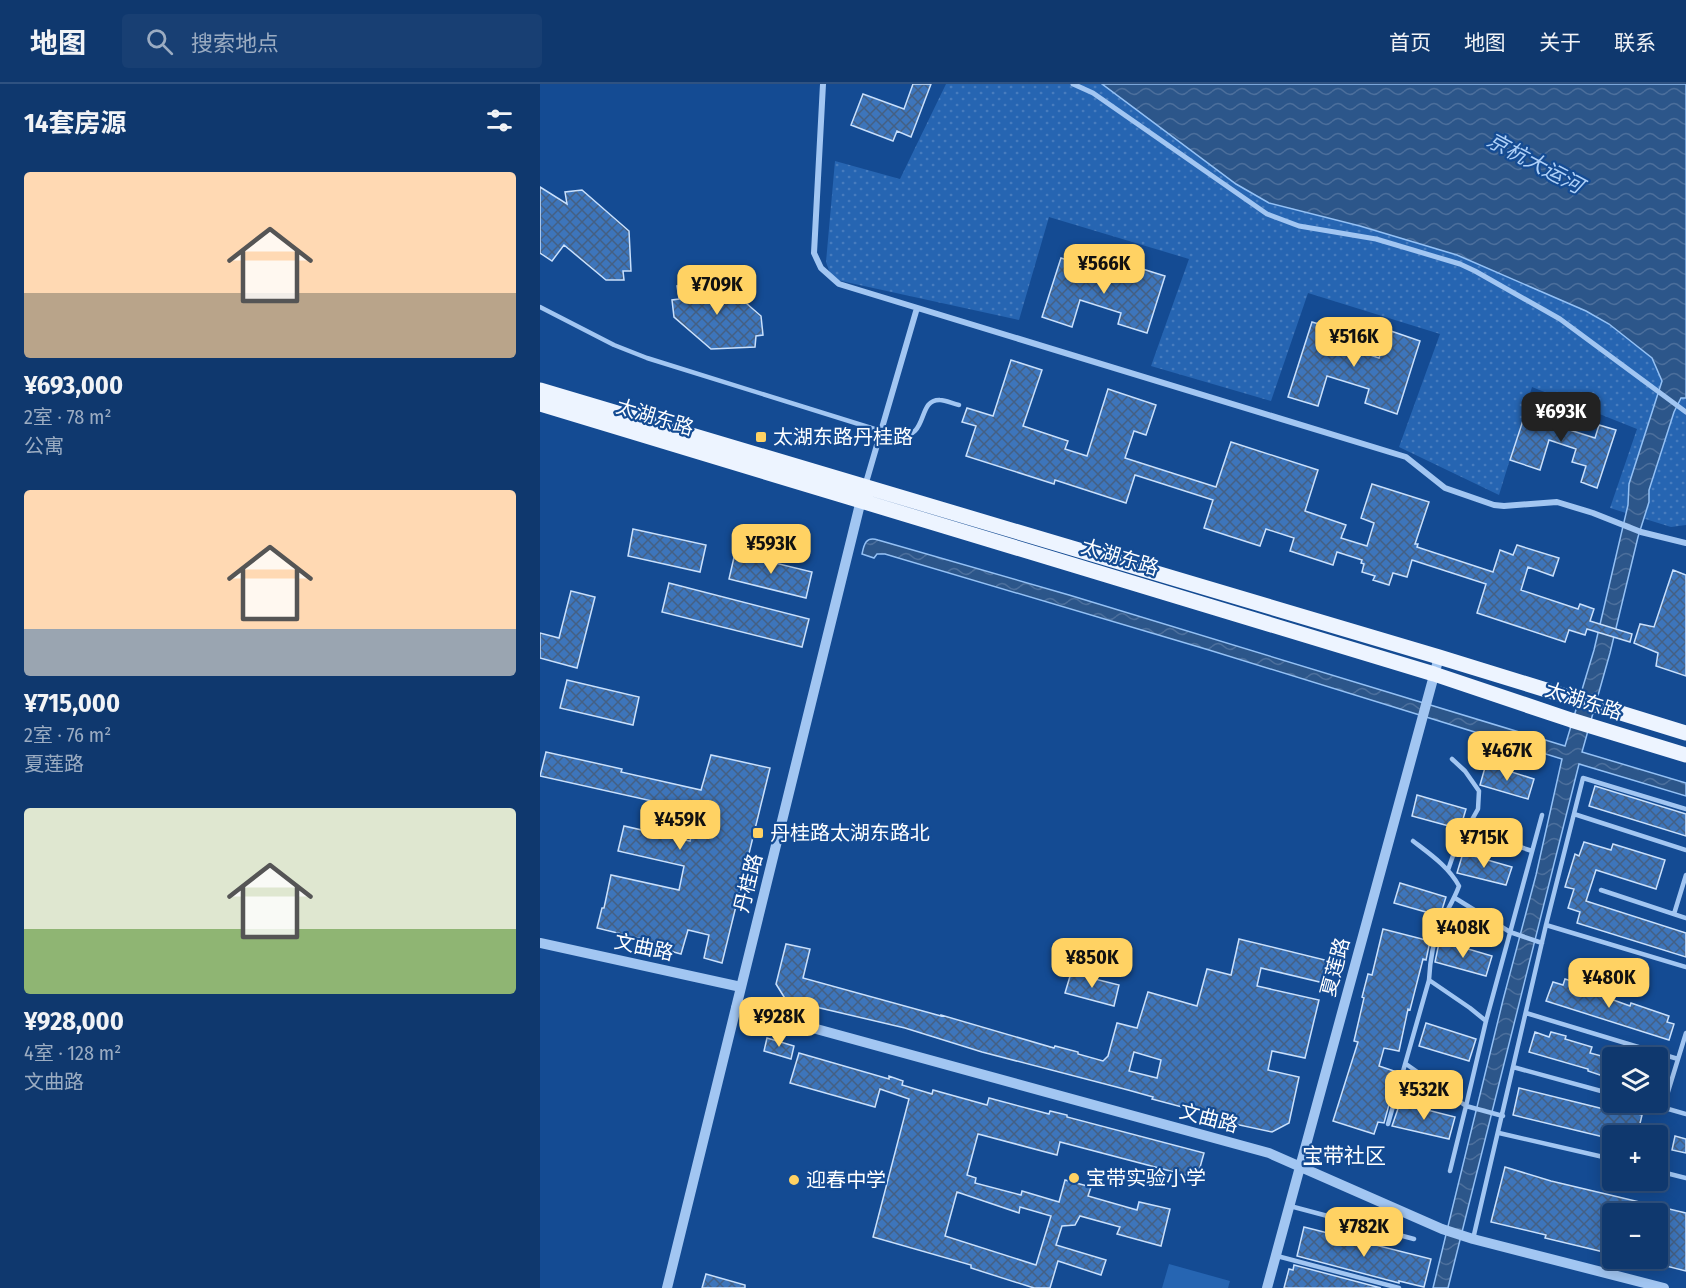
<!DOCTYPE html>
<html lang="zh">
<head>
<meta charset="utf-8">
<style>
  :root { --surface:#0f386e; --page:#183f73; --text:#f1f3f6; --muted:#9bacc2; --line:#2f5281; --accent:#ffd263 }
  body { margin:0; font-family:"Fira Sans Condensed","Noto Sans SC",sans-serif; background:var(--page); color:var(--text); height:100vh; display:flex; flex-direction:column; font-size:22px; white-space:nowrap }
  * { box-sizing:border-box; margin:0 }
  p { font-size:20px; color:var(--muted) }
  .icon { flex:none; width:33px; height:33px; fill:none; stroke:currentColor; stroke-width:2; stroke-linecap:round; stroke-linejoin:round }
  .map { position:relative; flex:1; overflow:hidden }
  .panel { display:flex; flex-direction:column; background:var(--surface); width:540px }
  .panel>* { flex:none }
  .controls { position:absolute; left:1062px; top:963px; display:grid; gap:12px }
  .controls a { display:grid; place-items:center; width:66px; height:66px; border-radius:6px; background:var(--surface); box-shadow:0 3px 15px #0003,0 0 0 2px var(--line); font-size:30px }
  .price { position:absolute; translate:-50% -51px; padding:0 14px; border-radius:12px; background:var(--accent); color:#111; font-size:20px; line-height:39px; filter:drop-shadow(0 2px 3px #0008) }
  .price::after { content:''; position:absolute; left:50%; top:36px; width:18px; height:14px; margin-left:-9px; background:inherit; clip-path:polygon(0 0,100% 0,50% 100%) }
  .price.active { background:#222; color:#fff }
  ul { padding:0; list-style:none }
  li { display:grid; align-content:center; gap:12px; height:318px; padding:0 24px }
  li span { display:grid; place-items:center; height:186px; border-radius:6px; color:#555 }
  li>.icon { margin-inline-start:auto }
  span .icon { width:108px; height:108px; fill:#fffc; stroke-width:1 }
  li b { font-size:26px }
  h2 { display:flex; justify-content:space-between; align-items:center; height:72px; padding:0 24px; font-size:26px }
  header { display:flex; align-items:center; gap:36px; box-sizing:border-box; height:84px; padding:0 30px; background:var(--surface); border-bottom:2px solid var(--line) }
  header strong { font-size:28px }
  nav { display:flex; gap:33px; margin-inline-start:auto; font-size:21px }
  .search { width:420px; height:54px; background:var(--page); display:flex; align-items:center; gap:15px; box-sizing:border-box; padding:0 21px; border-radius:6px; color:var(--muted); font-size:22px }
  main { display:flex; flex:1; min-height:0 }
  .map>svg:first-child { display:block }
  .park { fill:url(#park-dots) }
  .pitch { fill:#2665b2 }
  .water { fill:url(#water-waves); stroke:#94c1f5; stroke-width:1.5 }
  .building { fill:url(#building-cross-hatch); stroke:#c9e0fc; stroke-width:1.5; fill-rule:evenodd }
  .lines { fill:none; stroke-linecap:round; stroke-linejoin:round }
  .service { stroke:#a2c6f2; stroke-width:4.5 }
  .pedestrian { stroke:#a2c6f2; stroke-width:5 }
  .minor { stroke:#a2c6f2; stroke-width:6 }
  .tertiary { stroke:#a2c6f2; stroke-width:10 }
  .primary { stroke:#edf4ff; stroke-width:15 }
  .poi-dot { fill:#ffd263; stroke:#144b93; stroke-width:2 }
  .labels { text-anchor:middle; dominant-baseline:central; stroke-width:4.5; stroke-linejoin:round; paint-order:stroke }
  .street-label { font-size:20px; fill:#fff; stroke:#144b93 }
  .poi-label { font-size:20px; fill:#fff; stroke:#144b93; text-anchor:start }
  .water-label { font-size:21px; font-style:italic; fill:#aed0f8; stroke:#144b93 }
  .neighbourhood-label { font-size:21px; fill:#fff; stroke:#144b93 }
</style>
</head>
<body>
<header>
<strong>地图</strong>
<div class="search"><svg class="icon" aria-label="search" viewBox="0 0 24 24"><circle cx="10" cy="10" r="6"/><path d="M15 15l6 6"/></svg>搜索地点</div>
<nav><a>首页</a><a>地图</a><a>关于</a><a>联系</a></nav>
</header>
<main>
<section class="panel">
<h2>14套房源<svg class="icon" aria-label="filters" viewBox="0 0 24 24"><path d="M4 7h16M4 17h16"/><circle cx="9" cy="7" r="2"/><circle cx="15" cy="17" r="2"/></svg></h2>
<ul>
<li><span style="background:linear-gradient(#ffd9b3 65%,#b9a48a 0)"><svg class="icon" aria-label="home" viewBox="0 0 24 24"><path d="M3 11l9-7 9 7M6 9v11h12V9"/></svg></span><div><b>¥693,000</b><p>2室 · 78 m²</p><p>公寓</p></div></li>
<li><span style="background:linear-gradient(#ffd9b3 75%,#9aa5b1 0)"><svg class="icon" aria-label="home" viewBox="0 0 24 24"><path d="M3 11l9-7 9 7M6 9v11h12V9"/></svg></span><div><b>¥715,000</b><p>2室 · 76 m²</p><p>夏莲路</p></div></li>
<li><span style="background:linear-gradient(#dfe7d0 65%,#8fb573 0)"><svg class="icon" aria-label="home" viewBox="0 0 24 24"><path d="M3 11l9-7 9 7M6 9v11h12V9"/></svg></span><div><b>¥928,000</b><p>4室 · 128 m²</p><p>文曲路</p></div></li>
</ul>
</section>
<div class="map">
<svg width="1146" height="1204" viewBox="0 0 1146 1204">
  <defs>
    <pattern id="park-dots" width="8" height="8" patternUnits="userSpaceOnUse" patternTransform="scale(1.5)"><rect width="8" height="8" fill="#2665b2"/><path d="M2 2h.1M6 6h.1" fill="none" stroke="#477cbe" stroke-width="1.8" stroke-linecap="round"/></pattern>
    <pattern id="water-waves" width="16" height="10" patternUnits="userSpaceOnUse" patternTransform="scale(1.5)"><rect width="16" height="10" fill="#2c568a"/><path d="M0 5q4-4 8 0t8 0" fill="none" stroke="#4c6f9c"/></pattern>
    <pattern id="building-cross-hatch" width="8" height="8" patternUnits="userSpaceOnUse" patternTransform="scale(1.5)"><rect width="8" height="8" fill="#3d75bb"/><path d="M0 0l8 8M0 8l8-8" fill="none" stroke="#446084"/></pattern>
  </defs>
  <rect width="100%" height="100%" fill="#144b93"/>
  <path class="park" d="M 406,0 L 1146,0 L 1146,441 L 1131,443 L 1070,424 L 1097,345 L 992,303 L 959,411 L 859,363 L 900,250 L 768,209 L 731,317 L 611,282 L 649,175 L 509,133 L 479,236 L 292,195 L 286,178 L 295,77 L 360,95 Z"/>
  <path class="pitch" d="M 629,1180 L 690,1197 L 688,1204 L 622,1204 Z"/>
  <path class="water" d="M 562,0 L 1146,0 L 1146,314 L 1141,314 L 1134,328 L 1109,406 L 1109,418 L 1098,453 L 1070,569 L 1042,668 L 1146,699 L 1146,712 L 1039,680 L 908,1204 L 893,1204 L 963,916 L 996,791 L 1022,675 L 669,566 L 345,470 L 337,470 L 334,474 L 322,470 C 324,460 326,452 338,456 L 529,511 L 1025,662 L 1054,566 L 1088,421 L 1089,400 L 1122,297 L 1112,274 L 1069,240 L 1046,227 L 917,171 L 820,142 L 729,119 L 696,100 Z"/>
  <path class="building" d="M 373,0 L 391,0 L 371,53 L 357,47 L 353,57 L 311,41 L 323,10 L 364,25 Z
    M 0,103 L 27,120 L 25,108 L 42,106 L 89,147 L 91,187 L 83,187 L 84,196 L 66,196 L 24,161 L 12,177 L 0,169 Z
    M 521,174 L 591,197 L 596,183 L 625,192 L 607,249 L 578,240 L 581,229 L 540,216 L 532,243 L 502,233 Z
    M 183,199 L 221,232 L 223,251 L 216,252 L 215,263 L 171,265 L 134,233 L 132,216 L 139,215 L 137,202 Z
    M 772,238 L 802,247 L 798,260 L 839,274 L 848,246 L 880,257 L 857,330 L 825,319 L 829,305 L 787,292 L 778,322 L 748,313 Z
    M 471,276 L 502,286 L 483,342 L 528,357 L 525,365 L 547,372 L 568,305 L 616,321 L 606,351 L 594,347 L 585,374 L 676,403 L 691,358 L 778,386 L 765,427 L 806,441 L 801,454 L 827,462 L 834,439 L 821,434 L 832,400 L 889,418 L 875,460 L 878,460 L 877,463 L 953,488 L 960,466 L 973,471 L 977,461 L 1019,474 L 1013,492 L 988,483 L 981,506 L 1038,525 L 1040,520 L 1054,525 L 1050,537 L 1092,550 L 1090,558 L 1047,545 L 1045,551 L 1029,546 L 1025,558 L 937,529 L 946,500 L 872,476 L 867,493 L 853,489 L 849,501 L 833,496 L 835,492 L 822,488 L 824,480 L 821,479 L 822,476 L 797,468 L 793,481 L 750,467 L 754,454 L 726,445 L 720,462 L 664,444 L 673,416 L 595,391 L 586,419 L 515,396 L 514,400 L 426,372 L 436,342 L 422,338 L 427,324 L 453,332 Z
    M 989,318 L 1019,327 L 1014,341 L 1055,354 L 1059,341 L 1076,346 L 1057,404 L 1041,398 L 1046,382 L 1032,378 L 1036,365 L 1009,356 L 1000,386 L 970,376 Z
    M 93,445 L 166,461 L 160,488 L 88,472 Z
    M 195,469 L 272,488 L 266,514 L 189,495 Z
    M 1133,486 L 1146,491 L 1146,592 L 1116,582 L 1118,569 L 1094,559 L 1100,540 L 1114,543 Z
    M 129,499 L 269,535 L 262,563 L 122,528 Z
    M 31,507 L 55,513 L 37,584 L 0,574 L 0,549 L 19,554 Z
    M 27,596 L 99,613 L 93,641 L 20,624 Z
    M 6,668 L 82,685 L 81,688 L 161,706 L 171,671 L 230,684 L 182,879 L 164,874 L 169,851 L 148,846 L 141,870 L 130,867 L 131,862 L 57,844 L 62,824 L 64,824 L 71,791 L 139,806 L 144,782 L 78,767 L 84,742 L 150,757 L 157,727 L 0,692 Z
    M 946,680 L 994,695 L 988,715 L 940,701 Z
    M 1055,702 L 1146,730 L 1146,752 L 1049,722 Z
    M 877,711 L 926,725 L 920,745 L 872,732 Z
    M 1044,758 L 1071,766 L 1073,760 L 1125,776 L 1116,805 L 1056,786 L 1046,817 L 1146,849 L 1146,873 L 1037,839 L 1040,828 L 1028,824 L 1034,805 L 1025,803 L 1035,770 L 1039,772 Z
    M 923,769 L 972,783 L 966,801 L 917,789 Z
    M 860,799 L 906,813 L 900,832 L 854,819 Z
    M 843,845 L 890,857 L 886,876 L 883,875 L 870,926 L 868,925 L 859,967 L 844,964 L 839,982 L 854,987 L 847,1017 L 850,1017 L 844,1039 L 838,1038 L 834,1050 L 793,1037 L 818,958 L 814,957 L 824,914 L 822,913 L 828,890 L 832,891 Z
    M 699,855 L 789,877 L 784,899 L 721,884 L 717,902 L 779,916 L 765,974 L 732,967 L 728,986 L 759,993 L 749,1039 L 732,1048 L 690,1039 L 691,1036 L 612,1015 L 613,1013 L 588,1006 L 442,968 L 365,944 L 246,916 L 236,900 L 246,860 L 270,865 L 263,894 L 401,932 L 401,931 L 514,964 L 515,962 L 538,968 L 538,970 L 563,977 L 568,972 L 577,939 L 597,944 L 608,908 L 657,922 L 667,885 L 691,891 ZM 594,968 L 621,976 L 617,994 L 589,987 Z
    M 901,857 L 952,872 L 946,892 L 895,878 L 899,859 L 901,859 Z
    M 531,889 L 579,901 L 574,922 L 525,909 Z
    M 1025,895 L 1070,909 L 1068,914 L 1090,922 L 1091,919 L 1129,932 L 1127,938 L 1134,940 L 1129,956 L 1006,917 L 1013,898 L 1023,901 Z
    M 886,939 L 936,955 L 929,977 L 879,962 Z
    M 995,948 L 1009,953 L 1011,948 L 1026,952 L 1025,955 L 1052,963 L 1050,969 L 1069,974 L 1063,992 L 1048,987 L 1048,985 L 989,968 Z
    M 227,954 L 254,962 L 251,975 L 224,967 Z
    M 259,969 L 349,995 L 349,992 L 363,997 L 362,1001 L 392,1010 L 393,1006 L 447,1021 L 449,1014 L 509,1030 L 510,1027 L 527,1031 L 527,1033 L 664,1069 L 657,1094 L 520,1058 L 517,1071 L 438,1050 L 427,1091 L 436,1094 L 435,1099 L 481,1111 L 482,1107 L 519,1118 L 525,1096 L 551,1103 L 548,1112 L 597,1126 L 599,1118 L 630,1125 L 621,1162 L 577,1150 L 580,1143 L 540,1132 L 535,1141 L 522,1142 L 516,1161 L 566,1176 L 561,1191 L 518,1177 L 510,1204 L 494,1204 L 431,1184 L 431,1181 L 333,1153 L 369,1015 L 340,1005 L 335,1023 L 250,999 ZM 417,1108 L 479,1129 L 480,1123 L 511,1132 L 496,1181 L 405,1152 Z
    M 979,1004 L 1080,1029 L 1081,1026 L 1102,1031 L 1097,1052 L 1077,1047 L 1076,1052 L 1072,1052 L 1072,1055 L 973,1031 Z
    M 860,1019 L 915,1033 L 909,1055 L 852,1042 Z
    M 1135,1052 L 1146,1055 L 1146,1069 L 1132,1066 Z
    M 965,1083 L 1011,1097 L 1146,1129 L 1146,1187 L 1118,1180 L 1118,1130 L 1072,1130 L 1072,1170 L 1005,1154 L 1006,1151 L 951,1138 Z
    M 764,1143 L 891,1175 L 884,1203 L 859,1197 L 859,1199 L 757,1172 Z
    M 754,1181 L 841,1204 L 744,1204 L 749,1185 L 753,1186 Z
    M 166,1190 L 205,1201 L 205,1204 L 162,1204 Z"/>
  <g class="lines">
    <path class="service" d="M 0,223 L 74,261 L 107,274 L 357,352 C 390,355 376,315 400,316 C 406,316 413,320 419,321
      M 1034,730 L 1146,766
      M 927,745 L 992,767
      M 908,786 L 915,766 L 938,725 L 939,707 L 925,687 L 912,675
      M 1061,806 L 1146,834
      M 915,814 L 970,848 L 1002,859
      M 1134,830 L 1146,791
      M 1006,841 L 1146,883
      M 889,896 L 930,924 L 946,937
      M 986,929 L 1138,975
      M 866,980 L 926,1022 L 946,937 L 1002,731
      M 973,983 L 1072,1010
      M 1104,1018 L 1146,1030
      M 1123,1024 L 1146,949
      M 848,1040 L 889,896 C 890,877 893,858 900,841 C 906,828 914,816 919,802 C 909,783 890,770 873,757
      M 959,1049 L 1072,1075
      M 910,1087 L 926,1022 L 963,1032
      M 1118,1087 L 1146,1094
      M 750,1122 L 874,1155
      M 933,1155 L 1006,841 L 1043,694 L 1146,725
      M 737,1172 L 859,1204"/>
    <path class="pedestrian" d="M 533,0 L 553,9 L 727,130 L 759,142 L 836,155 L 920,180 L 935,187 L 1020,235 L 1146,328"/>
    <path class="minor" d="M 283,0 L 274,169 L 281,184 L 299,200 L 866,373 L 905,404 L 954,421 L 964,422 L 1017,418 L 1053,429 L 1101,448 L 1146,459
      M 325,402 L 377,224"/>
    <path class="tertiary" d="M 0,859 L 201,903
      M 196,923 L 729,1069 L 902,1145 L 933,1155 L 1124,1204
      M 127,1204 L 322,412
      M 727,1204 L 899,573"/>
    <path class="primary" d="M 0,306 L 899,573 L 1146,649
      M 0,320 L 894,590 L 1031,636 L 1146,671"/>
  </g>
  <g class="poi-dot">
    <rect x="215" y="347" width="12" height="12" rx="3"/>
    <rect x="212" y="743" width="12" height="12" rx="3"/>
    <circle cx="534" cy="1094" r="6"/>
    <circle cx="254" cy="1096" r="6"/>
  </g>
  <g class="labels">
    <g class="street-label">
      <text transform="translate(115 333) rotate(17)">太湖东路</text>
      <text transform="translate(580 473) rotate(17)">太湖东路</text>
      <text transform="translate(1044 617) rotate(18)">太湖东路</text>
      <text transform="translate(208 799) rotate(-76)">丹桂路</text>
      <text transform="translate(104 863) rotate(12)">文曲路</text>
      <text transform="translate(795 883) rotate(-75)">夏莲路</text>
      <text transform="translate(669 1034) rotate(15)">文曲路</text>
    </g>
    <g class="poi-label">
      <text x="233" y="353">太湖东路丹桂路</text>
      <text x="230" y="749">丹桂路太湖东路北</text>
      <text x="546" y="1094">宝带实验小学</text>
      <text x="266" y="1096">迎春中学</text>
    </g>
    <g class="water-label">
      <text transform="translate(995 79) rotate(28)">京杭大运河</text>
    </g>
    <g class="neighbourhood-label">
      <text x="804" y="1072">宝带社区</text>
    </g>
  </g>
</svg>
<div class="controls">
<a><svg class="icon" aria-label="layers" viewBox="0 0 24 24"><path d="M12 4l9 5-9 5-9-5zM3 14l9 5 9-5"/></svg></a>
<a>+</a>
<a>−</a>
</div>
<b class="price" style="left:564px;top:211px">¥566K</b>
<b class="price" style="left:177px;top:232px">¥709K</b>
<b class="price" style="left:814px;top:284px">¥516K</b>
<b class="price active" style="left:1021px;top:359px">¥693K</b>
<b class="price" style="left:231px;top:491px">¥593K</b>
<b class="price" style="left:967px;top:698px">¥467K</b>
<b class="price" style="left:140px;top:767px">¥459K</b>
<b class="price" style="left:944px;top:785px">¥715K</b>
<b class="price" style="left:923px;top:875px">¥408K</b>
<b class="price" style="left:552px;top:905px">¥850K</b>
<b class="price" style="left:1069px;top:925px">¥480K</b>
<b class="price" style="left:239px;top:964px">¥928K</b>
<b class="price" style="left:884px;top:1037px">¥532K</b>
<b class="price" style="left:824px;top:1174px">¥782K</b>
</div>
</main>
</body>
</html>
